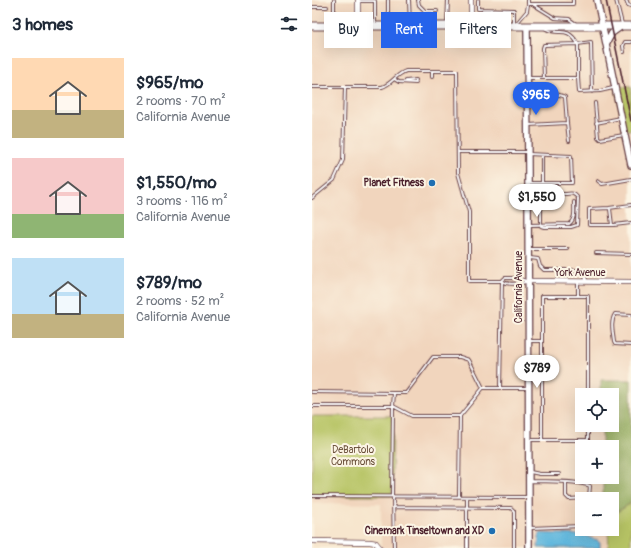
<!DOCTYPE html>
<html lang="en">
<head>
<meta charset="utf-8">
<style>
  :root { --surface:#fff; --page:#f2f2f3; --text:#1f2937; --muted:#747a83; --accent:#2563eb }
  body { margin:0; font-family:Pangolin,sans-serif; background:var(--page); color:var(--text); height:100vh; display:flex; flex-direction:column; font-size:15px; white-space:nowrap }
  * { box-sizing:border-box; margin:0 }
  p { font-size:13px; color:var(--muted) }
  .icon { flex:none; width:22px; height:22px; fill:none; stroke:currentColor; stroke-width:2; stroke-linecap:round; stroke-linejoin:round }
  .map { position:relative; flex:1; overflow:hidden }
  .side { display:flex; flex-direction:column; background:var(--surface); width:312px }
  .side>* { flex:none }
  .top-card { position:absolute; left:12px; top:12px; width:247px; height:36px; display:flex; gap:8px }
  .fabs { position:absolute; left:263px; top:388px; display:grid; gap:8px }
  .fabs a { display:grid; place-items:center; width:44px; height:44px; border-radius:0px; background:var(--surface); box-shadow:0 4px 16px #0002; font-size:20px }
  .price { position:absolute; translate:-50% -34px; padding:0 9px; border-radius:14px; background:#fff; color:#222; font-size:13px; line-height:26px; filter:drop-shadow(0 1px 2px #0008) }
  .price::after { content:''; position:absolute; left:50%; top:24px; width:12px; height:9px; margin-left:-6px; background:inherit; clip-path:polygon(0 0,100% 0,50% 100%) }
  .price.selected { background:var(--accent); color:#fff }
  ul { padding:0; list-style:none }
  li { display:flex; align-items:center; gap:12px; height:100px; padding:0 12px }
  li span { display:grid; place-items:center; flex:none; width:112px; height:80px; border-radius:0px; color:#555 }
  li>.icon { margin-inline-start:auto }
  span .icon { width:48px; height:48px; fill:#fffc; stroke-width:1 }
  li b { font-size:17px }
  h2 { display:flex; justify-content:space-between; align-items:center; height:48px; padding:0 12px; font-size:17px }
  .chip { padding:0 14px; border-radius:0px; background:var(--surface); box-shadow:0 4px 16px #0002; font-size:14px; line-height:36px }
  .chip.selected { background:var(--accent); color:#fff }
  main { display:flex; flex:1; min-height:0 }
  .map>svg:first-child { display:block }
  .built { fill:#f1d5bd }
  .green { fill:#b7c465; stroke:#807248 }
  .forest { fill:#91aa5a; stroke:#6e6442 }
  .water { fill:#60b7dd; stroke:#556b84 }
  .lines { fill:none; stroke-linecap:round; stroke-linejoin:round }
  .service-casing { stroke:#643d43; stroke-width:4 }
  .minor-casing { stroke:#643d43; stroke-width:6 }
  .tertiary-casing { stroke:#643d43; stroke-width:8 }
  .primary-casing { stroke:#643d43; stroke-width:9 }
  .service { stroke:#fff; stroke-width:2 }
  .minor { stroke:#fff; stroke-width:4.5 }
  .tertiary { stroke:#fff; stroke-width:5.5 }
  .primary { stroke:#fff; stroke-width:7 }
  .rail { stroke:#4a1f2b; stroke-width:1.5 }
  .poi-dot { fill:#1f6fb2; stroke:#fcf5e5; stroke-width:1.5 }
  .labels { text-anchor:middle; dominant-baseline:central; stroke-width:4; stroke-linejoin:round; paint-order:stroke }
  .poi-label { font-size:10px; font-weight:bold; fill:#4a1f2b; stroke:#fcf5e5; text-anchor:end }
  .street-label { font-size:10px; fill:#4a1f2b; stroke:#fcf5e5 }
  .park-label { font-size:10px; fill:#6b513c; stroke:#fcf5e5 }
</style>
</head>
<body>
<main>
<section class="side">
<h2>3 homes<svg class="icon" aria-label="filters" viewBox="0 0 24 24"><path d="M4 7h16M4 17h16"/><circle cx="9" cy="7" r="2"/><circle cx="15" cy="17" r="2"/></svg></h2>
<ul>
<li><span style="background:linear-gradient(#ffd9b3 65%,#c2b280 0)"><svg class="icon" aria-label="home" viewBox="0 0 24 24"><path d="M3 11l9-7 9 7M6 9v11h12V9"/></svg></span><div><b>$965/mo</b><p>2 rooms · 70 m²</p><p>California Avenue</p></div></li>
<li><span style="background:linear-gradient(#f6c9c9 70%,#8fb573 0)"><svg class="icon" aria-label="home" viewBox="0 0 24 24"><path d="M3 11l9-7 9 7M6 9v11h12V9"/></svg></span><div><b>$1,550/mo</b><p>3 rooms · 116 m²</p><p>California Avenue</p></div></li>
<li><span style="background:linear-gradient(#bfe0f5 70%,#c2b280 0)"><svg class="icon" aria-label="home" viewBox="0 0 24 24"><path d="M3 11l9-7 9 7M6 9v11h12V9"/></svg></span><div><b>$789/mo</b><p>2 rooms · 52 m²</p><p>California Avenue</p></div></li>
</ul>
</section>
<div class="map">
<svg width="319" height="548" viewBox="0 0 319 548">
  <rect width="100%" height="100%" fill="#fcf5e5"/>
  <filter id="ink" filterUnits="userSpaceOnUse"><feTurbulence type="fractalNoise" baseFrequency=".025" numOctaves="2"/><feDisplacementMap in="SourceGraphic" scale="8" xChannelSelector="R" yChannelSelector="G"/><feConvolveMatrix kernelMatrix="1 2 1 2 8 2 1 2 1" color-interpolation-filters="sRGB"/></filter>
  <filter id="wash" filterUnits="userSpaceOnUse"><feTurbulence type="fractalNoise" baseFrequency=".012" numOctaves="4" result="noise"/><feDisplacementMap in="SourceGraphic" scale="16" xChannelSelector="R" yChannelSelector="G"/><feGaussianBlur stdDeviation="0.9" result="paint"/><feColorMatrix in="noise" values="0 0 0 0 0 0 0 0 0 0 0 0 0 0 0 0 0 1.4 0 .05"/><feComposite in="paint" operator="in"/></filter>
  <g filter="url(#wash)">
    <rect width="100%" height="100%" fill="#f7e6ce"/>
    <path class="built" d="M 0,0 L 319,0 L 319,87 L 303,87 L 312,130 L 319,130 L 319,380 L 289,380 L 289,395 L 270,395 L 270,425 L 290,425 L 290,447 L 270,447 L 270,477 L 291,477 L 291,499 L 270,499 L 270,529 L 296,529 L 297,548 L 69,548 L 69,504 L 0,503 Z"/>
    <path class="green" d="M 303,87 L 319,87 L 319,130 L 312,130 Z
      M 0,416 L 81,416 L 80,496 L 0,496 Z
      M 319,503 L 319,548 L 297,548 L 296,529 L 300,529 L 300,515 Z"/>
    <path class="forest" d="M 289,380 L 319,380 L 319,503 L 300,515 L 300,499 L 291,499 L 291,477 L 300,477 L 300,447 L 290,447 L 290,425 L 300,425 L 300,395 L 289,395 Z"/>
    <path class="water" d="M 229,533 L 273,535 L 279,538 L 286,540 L 288,542 L 288,548 L 226,548 L 227,535 Z"/>
  </g>
  <g filter="url(#ink)">
    <g class="lines">
      <defs>
        <path id="service" d="M 76,0 L 76,25
          M 97,0 L 98,25
          M 106,0 L 107,5 L 113,11 L 114,25
          M 166,0 L 166,9 L 202,10 L 202,25
          M 216,0 L 216,4 L 261,4 L 261,0
          M 304,0 L 310,24
          M 314,0 L 316,5 L 319,6
          M 47,1 L 63,1 L 63,23
          M 222,5 L 243,18 L 257,19 L 264,24
          M 0,7 L 15,7
          M 190,10 L 190,25
          M 113,11 L 125,11
          M 179,24 L 179,10
          M 204,24 L 215,11 L 216,4
          M 22,25 L 22,0
          M 135,25 L 136,0
          M 234,29 C 248,37 254,24 266,44 L 279,42 L 280,92
          M 312,52 L 311,46 L 313,42 L 319,42
          M 120,71 L 120,77
          M 216,78 L 266,78 L 266,44 L 232,45 L 231,48 L 232,78
          M 266,78 L 267,92 L 288,91 L 301,88
          M 82,79 L 87,82 L 104,83
          M 94,81 L 104,80
          M 0,87 L 70,87 C 80,84 84,74 94,71 L 145,71 L 146,173 L 157,212 L 157,281 L 190,281 C 196,286 207,283 215,282
          M 216,97 C 224,94 245,92 253,97 L 255,123 L 216,125
          M 283,103 L 286,137 L 288,139 L 312,135
          M 255,123 L 257,141
          M 284,123 L 309,118
          M 146,152 L 215,152
          M 216,154 L 259,156 L 260,183 L 218,183
          M 230,155 L 230,183
          M 286,181 L 290,184 L 319,179
          M 216,194 L 254,194 C 260,193 262,193 266,198 L 265,225 L 259,227 L 232,227 L 229,226
          M 229,195 L 229,226
          M 0,198 L 22,180 L 31,160 L 33,87
          M 319,205 L 297,208 L 277,209 L 277,225 L 302,225 L 319,223
          M 298,209 L 300,225
          M 217,225 L 257,224 C 264,219 262,209 262,202
          M 217,249 L 256,249
          M 284,253 L 319,254
          M 218,258 L 226,259 L 228,266 L 232,270 L 269,270 L 272,272 L 274,280
          M 190,281 L 193,278 L 206,278 L 214,281
          M 266,296 L 266,283
          M 319,315 L 303,314 C 298,322 301,333 302,342 L 303,344 L 319,345
          M 217,341 L 230,341
          M 171,388 L 216,388
          M 188,388 L 190,281
          M 0,392 L 82,393 L 81,406 L 100,416 L 148,416
          M 82,393 L 94,393 L 121,357 L 148,357 L 157,360 L 171,388
          M 0,406 L 81,406 L 80,496
          M 218,440 L 276,440 L 276,425
          M 230,440 L 230,296 L 276,296 L 276,395
          M 218,472 L 228,474 L 247,474
          M 218,481 C 235,482 263,480 278,486 L 277,497 L 274,498 L 257,499 L 254,496 L 254,483
          M 0,496 L 217,497
          M 81,496 L 82,548
          M 147,496 L 148,416 L 171,388
          M 81,507 L 199,508 L 202,511 L 202,548
          M 218,528 L 270,526
          M 155,548 L 155,497"/>
        <path id="minor" d="M 46,26 L 46,0
          M 159,26 L 159,0
          M 216,281 L 319,282
          M 0,541 L 58,542 L 64,543 L 68,548"/>
        <path id="tertiary" d="M 285,0 L 319,165
          M 215,26 L 216,173 L 217,548
          M 294,44 L 300,33 L 310,26"/>
        <path id="primary" d="M 0,26 L 319,26"/>
      </defs>
      <use href="#service" class="service-casing"/>
      <use href="#minor" class="minor-casing"/>
      <use href="#tertiary" class="tertiary-casing"/>
      <use href="#primary" class="primary-casing"/>
      <use href="#service" class="service"/>
      <use href="#minor" class="minor"/>
      <use href="#tertiary" class="tertiary"/>
      <use href="#primary" class="primary"/>
      <path class="rail" d="M 294,0 L 319,121"/>
    </g>
  </g>
  <g class="poi-dot">
    <circle cx="120" cy="183" r="4"/>
    <circle cx="180" cy="531" r="4"/>
  </g>
  <g class="labels">
    <g class="poi-label">
      <text x="112" y="183">Planet Fitness</text>
      <text x="172" y="531">Cinemark Tinseltown and XD</text>
    </g>
    <g class="street-label">
      <text x="268" y="273">York Avenue</text>
      <text transform="translate(207 287) rotate(-90)">California Avenue</text>
    </g>
    <g class="park-label">
      <text x="41" y="450">DeBartolo<tspan x="41" dy="12">Commons</tspan></text>
    </g>
  </g>
</svg>
<div class="fabs">
<a><svg class="icon" aria-label="locate" viewBox="0 0 24 24"><circle cx="12" cy="12" r="6"/><path d="M12 2v4M12 18v4M2 12h4M18 12h4"/></svg></a>
<a>+</a>
<a>−</a>
</div>
<b class="price selected" style="left:224px;top:116px">$965</b>
<b class="price" style="left:225px;top:218px">$1,550</b>
<b class="price" style="left:225px;top:389px">$789</b>
<div class="top-card">
<a class="chip">Buy</a>
<a class="chip selected">Rent</a>
<a class="chip">Filters</a>
</div>
</div>
</main>
</body>
</html>
